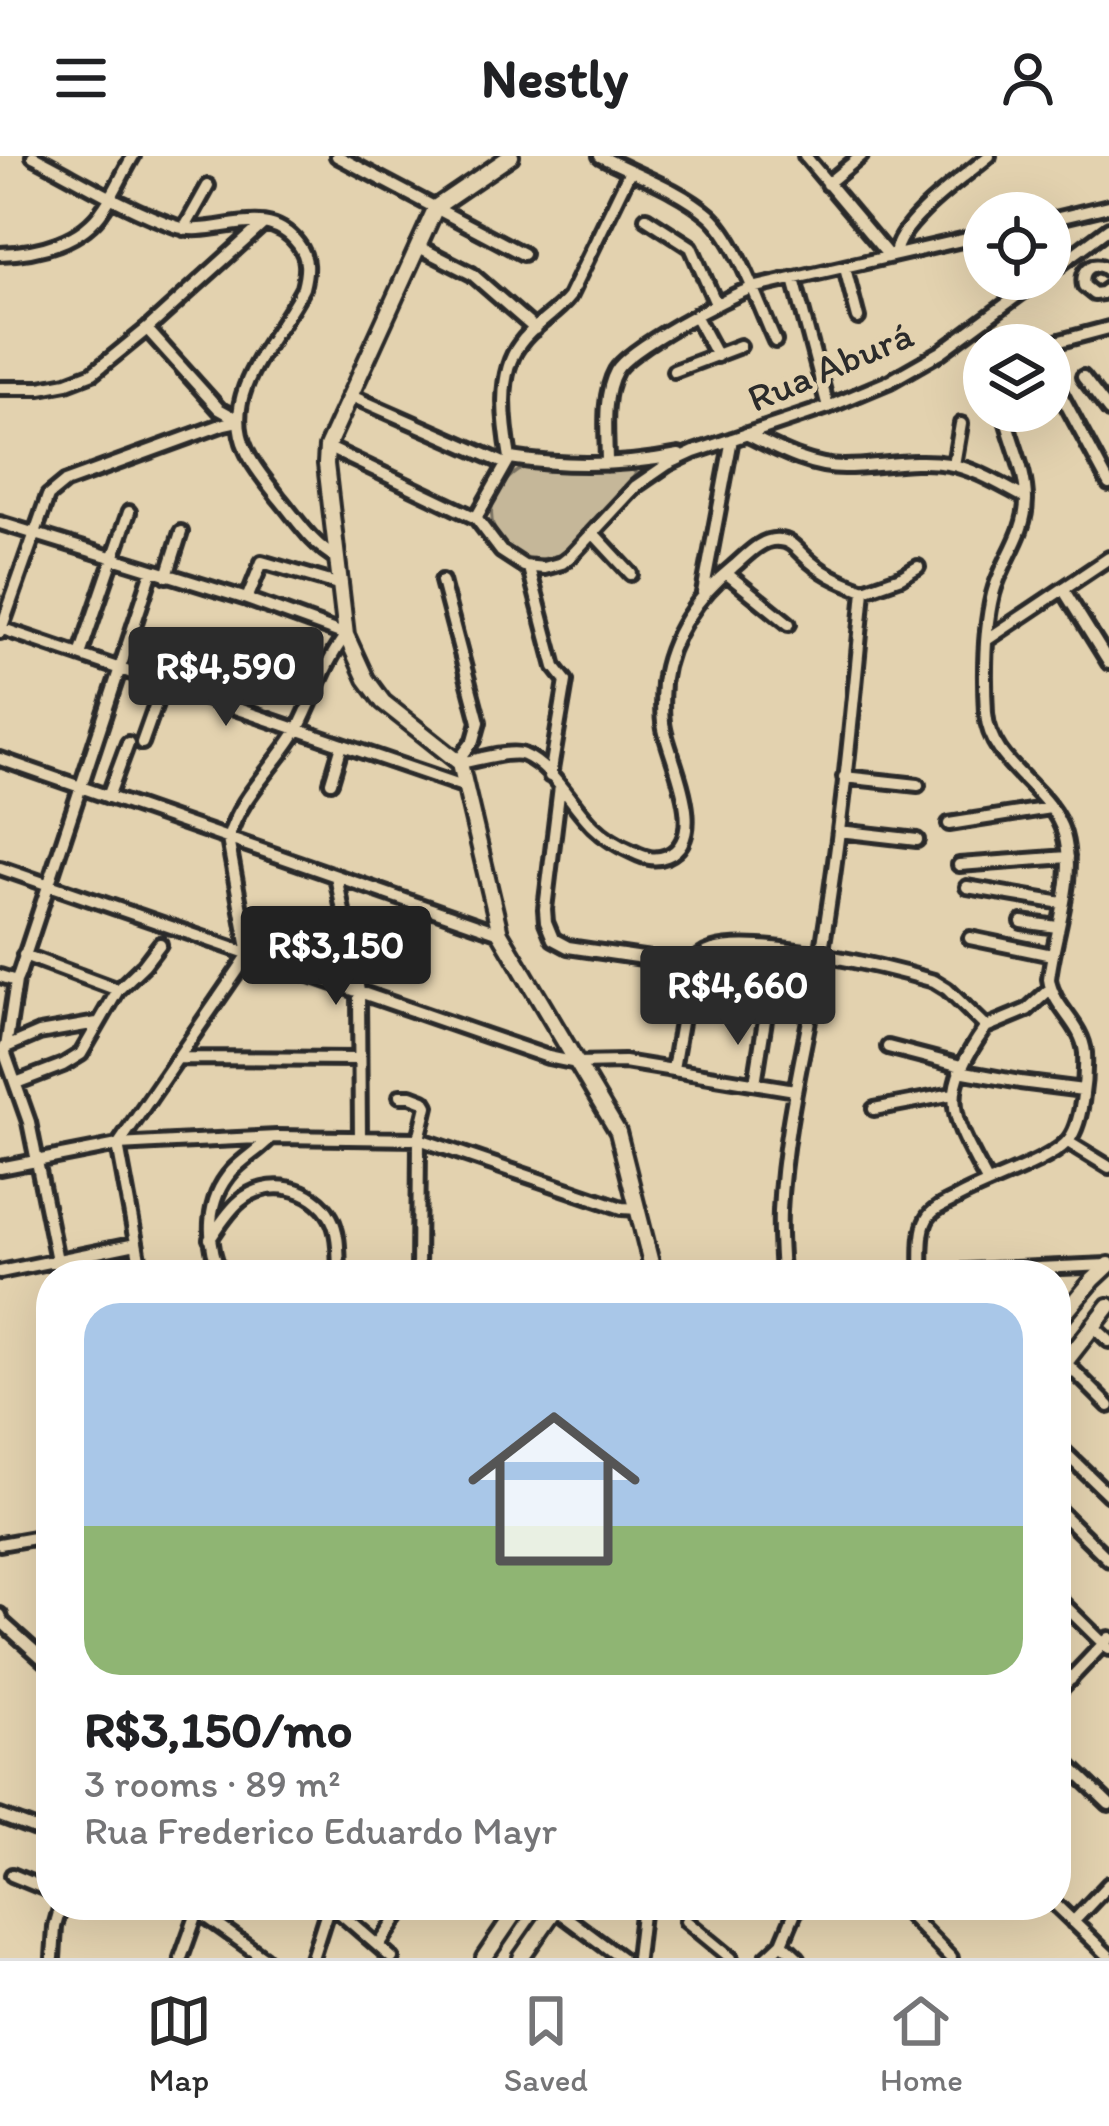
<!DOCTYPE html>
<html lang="en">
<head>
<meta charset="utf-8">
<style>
  :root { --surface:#fff; --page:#f2f2f2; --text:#202124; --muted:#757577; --line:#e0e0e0; --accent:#2b2b2b }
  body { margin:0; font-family:Itim,sans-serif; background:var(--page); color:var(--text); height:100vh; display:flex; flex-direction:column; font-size:45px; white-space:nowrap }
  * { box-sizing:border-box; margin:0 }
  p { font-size:39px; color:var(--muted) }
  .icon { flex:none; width:66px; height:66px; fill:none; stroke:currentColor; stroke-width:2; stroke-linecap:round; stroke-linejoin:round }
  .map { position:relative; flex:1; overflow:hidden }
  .side { position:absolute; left:36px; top:1104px; width:1035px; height:660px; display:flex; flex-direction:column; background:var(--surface); border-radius:48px; box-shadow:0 12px 48px #0002 }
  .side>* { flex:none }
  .fabs { position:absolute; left:963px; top:36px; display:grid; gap:24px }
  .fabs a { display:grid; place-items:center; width:108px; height:108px; border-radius:50%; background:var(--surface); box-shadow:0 12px 48px #0002; font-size:60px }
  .price { position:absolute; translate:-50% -102px; padding:0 27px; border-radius:12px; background:var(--accent); color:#fff; font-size:39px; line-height:78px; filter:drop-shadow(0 3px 6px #0008) }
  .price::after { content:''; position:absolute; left:50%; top:72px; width:36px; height:27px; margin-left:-18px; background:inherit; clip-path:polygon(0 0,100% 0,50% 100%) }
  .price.active { background:#222; color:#fff }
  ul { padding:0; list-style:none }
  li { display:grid; align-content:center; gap:24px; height:636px; padding:0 48px }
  li span { display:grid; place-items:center; height:372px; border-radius:36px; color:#555 }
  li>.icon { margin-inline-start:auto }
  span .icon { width:216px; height:216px; fill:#fffc; stroke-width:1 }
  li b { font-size:51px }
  header { display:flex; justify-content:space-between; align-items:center; height:156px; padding:0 48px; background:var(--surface); font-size:54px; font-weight:700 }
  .menu { display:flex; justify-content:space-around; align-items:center; height:168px; border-top:3px solid var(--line); background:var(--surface); font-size:33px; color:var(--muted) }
  .menu a { display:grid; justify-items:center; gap:6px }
  .menu .active { color:var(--accent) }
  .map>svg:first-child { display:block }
  .green { fill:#c5b799; stroke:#787162; stroke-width:3 }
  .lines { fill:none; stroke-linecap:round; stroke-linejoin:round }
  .minor-casing { stroke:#2b2b2b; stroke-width:20 }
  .major-casing { stroke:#2b2b2b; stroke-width:22 }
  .minor { stroke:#e3d2af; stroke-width:10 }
  .major { stroke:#e3d2af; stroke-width:14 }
  .labels { text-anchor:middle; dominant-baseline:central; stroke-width:10; stroke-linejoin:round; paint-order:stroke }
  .street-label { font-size:39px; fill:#2b2b2b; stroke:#e3d2af }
</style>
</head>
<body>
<header><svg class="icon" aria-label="menu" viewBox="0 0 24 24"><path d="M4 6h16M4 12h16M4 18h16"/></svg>Nestly<svg class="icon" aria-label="person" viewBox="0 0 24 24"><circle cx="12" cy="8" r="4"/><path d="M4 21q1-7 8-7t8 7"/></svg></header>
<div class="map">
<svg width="1109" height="1802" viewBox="0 0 1109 1802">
  <rect width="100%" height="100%" fill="#e3d2af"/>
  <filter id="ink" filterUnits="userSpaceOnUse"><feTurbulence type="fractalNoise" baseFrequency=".00833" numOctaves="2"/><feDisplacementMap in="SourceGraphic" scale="24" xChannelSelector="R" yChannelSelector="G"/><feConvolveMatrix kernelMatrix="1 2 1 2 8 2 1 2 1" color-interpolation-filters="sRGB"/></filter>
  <g filter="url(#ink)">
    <path class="green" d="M 552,310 L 591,313 L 628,311 L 636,317 C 623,336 578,392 558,399 C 510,418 467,361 508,323 C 512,319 518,314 524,312 C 532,309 543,310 552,310 Z"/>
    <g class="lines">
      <defs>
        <path id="minor" d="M 33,0 C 80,24 126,53 175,70 C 214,84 265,44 298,88 C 309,102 307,116 303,132 C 278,182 219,236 246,294 C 253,311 267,326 278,341 C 296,362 312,389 337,402
          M 337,0 L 523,98
          M 600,0 C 635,18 679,33 709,59 C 737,83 759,150 775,185
          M 805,0 L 889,100
          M 827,28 L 861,0
          M 646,62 L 691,91 L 716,148
          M 1050,64 L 1109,50
          M 184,73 L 208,30
          M 417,90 L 472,118 L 535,173
          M 0,98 C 38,97 83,86 104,52 C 115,36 123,17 133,0
          M 895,99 C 897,67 964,21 989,0
          M 845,112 L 858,162
          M 1109,115 C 1096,103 1080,112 1084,130 L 1094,138 L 1102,137 L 1109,132
          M 1050,116 L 1109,72
          M 794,123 L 828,251
          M 696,161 L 717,200
          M 147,173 L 219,253 L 237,263
          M 1045,189 L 1109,172
          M 674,215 L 740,190
          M 1050,218 L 1109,328
          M 1083,221 L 1109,255
          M 0,232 L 40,232 L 67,227 L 93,217 L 147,173 L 263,68
          M 349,239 L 506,308
          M 746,278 C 777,293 809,311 844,311 C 879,311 914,302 948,308 C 976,313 1001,329 1026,342
          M 327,291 L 476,362
          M 510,302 L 476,362 L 501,395 L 524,410 L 544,412 L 562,407 L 572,399 L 636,330 L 668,308 L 694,296 L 828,251 L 890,225 L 941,196 L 1040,123
          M 510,302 C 504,267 497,218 520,188 C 533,169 555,159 569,141 L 630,15
          M 510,302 C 567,311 623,310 679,299
          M 607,308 C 607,280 602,240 616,215 C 628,193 726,141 752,132 L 984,79
          M 954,309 L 961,268
          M 0,367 L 247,443 L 346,479 C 324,507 315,540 299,571 C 277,610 240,639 228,683 L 249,798 L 118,989
          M 593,377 L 631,418
          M 529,412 L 555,511 L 566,525 L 550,620
          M 726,417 L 789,468
          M 167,420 L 181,376
          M 442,425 L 479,566 L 474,584 L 458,605
          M 1063,433 L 1109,507
          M 703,437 L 732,283
          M 247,443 L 262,406 L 341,429
          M 0,472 L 466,631
          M 0,476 L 48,340 L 65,326 L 224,268 L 238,265
          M 988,483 L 1109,402
          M 80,499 L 129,356
          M 142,587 L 163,528
          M 0,603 L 500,777
          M 460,607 C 474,605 511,593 524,599 C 553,611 572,650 594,671 C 605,682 619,690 633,696 C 645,702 655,705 667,700 C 710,681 670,604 664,573 C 661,558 662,541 663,527 C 669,481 698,439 733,411 C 746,400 761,382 779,384 C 789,384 795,391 802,398 C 821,417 839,425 864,434 L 901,421 L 918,411
          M 844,621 L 918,629
          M 331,626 L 342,589
          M 560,630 L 545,753 L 546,766 L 553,783 L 568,791 L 691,809
          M 108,641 L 128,587
          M 949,668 L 1050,652
          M 839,675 L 917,684
          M 959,709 L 1068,701
          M 0,712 L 548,901 L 577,907 L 624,906 L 795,934
          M 336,720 L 359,835 L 360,981
          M 967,731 L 1062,747
          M 1022,766 L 1057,771
          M 970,782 L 1052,799
          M 24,799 L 118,834
          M 0,820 L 16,825 L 19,818 L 152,415
          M 16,825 L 5,898 L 29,966 L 60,1119
          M 986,871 C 937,940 951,958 988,1027
          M 888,891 L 961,910
          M 4,892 L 39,877 L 97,867
          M 179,902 L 359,903
          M 673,913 L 691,809 C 698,802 703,797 713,794 C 758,780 886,811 934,825 L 947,833 L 986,871 L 1027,854 L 1050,833
          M 959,915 L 1020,926 L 1083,934
          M 16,927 L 63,909 L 81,898 L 118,834 L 144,809 L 160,788
          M 755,927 L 765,864
          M 400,940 L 411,940 L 424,945 L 427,950 L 419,983 L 418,1119
          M 874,953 L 953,938
          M 1068,986 L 1109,1011
          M 118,989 L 142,1119
          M 0,1012 L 118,989 L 174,986 L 277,981 L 419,983 L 622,1052 L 639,1053
          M 210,1083 C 219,1070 228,1055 240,1045 C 267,1021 314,1030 331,1062 C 340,1079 338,1100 339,1119
          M 0,1116 L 136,1088
          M 921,1117 L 1108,1109
          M 221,1119 C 206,1085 206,1044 232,1015 C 244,1002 259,994 270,982
          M 782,1119 C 781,1098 779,1076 780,1055 C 784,969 807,884 821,800 C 841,679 853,556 864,434
          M 921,1119 C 922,1103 919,1077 927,1063 C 932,1053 947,1047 957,1042 C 985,1026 1046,1007 1066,987 C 1083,971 1086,920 1085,897 C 1082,867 1053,852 1049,823 C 1054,777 1077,724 1064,678 C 1050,630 990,610 986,557 C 984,520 984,475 993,438 C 1001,406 1026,379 1026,344 C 1026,313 1010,285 1004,255
          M 1092,1169 L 1109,1185
          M 1065,1206 L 1109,1250
          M 1056,1288 L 1109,1339
          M 1056,1352 L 1109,1404
          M 0,1388 L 51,1379
          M 1056,1441 L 1109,1493
          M 0,1459 L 2,1466 L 51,1510
          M 1056,1509 L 1071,1523
          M 1056,1538 L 1109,1482
          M 1056,1597 L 1109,1648
          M 0,1660 L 51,1679
          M 12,1719 L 51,1735
          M 190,1749 L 264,1802
          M 331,1749 L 392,1802
          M 899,1749 L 951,1802
          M 1056,1749 L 1109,1800
          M 555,1753 L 621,1802
          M 686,1765 L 731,1802
          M 1073,1766 L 1109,1728
          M 782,1787 L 798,1802
          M 379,1789 L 406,1749
          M 53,1802 L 55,1771 L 61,1749
          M 181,1802 L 200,1749
          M 312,1802 L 329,1749
          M 637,1802 L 643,1749
          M 766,1802 L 782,1787 L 798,1749"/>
        <path id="major" d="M 511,0 L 436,51 L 327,291 L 326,308 L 346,479 L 366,523 L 383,546 L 460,607 L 500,777 L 618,976 L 654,1119
          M 1056,1168 L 1093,1124 L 1109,1109
          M 1056,1218 L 1109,1150
          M 484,1802 L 520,1749
          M 521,1802 L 558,1749"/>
      </defs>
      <use href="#minor" class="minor-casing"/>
      <use href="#major" class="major-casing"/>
      <use href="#minor" class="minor"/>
      <use href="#major" class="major"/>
    </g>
  </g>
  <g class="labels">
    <g class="street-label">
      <text transform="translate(830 210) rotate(-23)">Rua Aburá</text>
    </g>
  </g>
</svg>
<div class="fabs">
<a><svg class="icon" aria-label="locate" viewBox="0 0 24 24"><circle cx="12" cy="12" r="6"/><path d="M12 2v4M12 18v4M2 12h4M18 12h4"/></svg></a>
<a><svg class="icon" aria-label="layers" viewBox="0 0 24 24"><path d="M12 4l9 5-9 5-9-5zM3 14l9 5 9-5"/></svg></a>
</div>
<b class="price" style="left:226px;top:573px">R$4,590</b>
<b class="price active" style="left:336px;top:852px">R$3,150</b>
<b class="price" style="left:738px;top:892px">R$4,660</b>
<section class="side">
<ul>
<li><span style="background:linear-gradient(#a9c7e8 60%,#8fb573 0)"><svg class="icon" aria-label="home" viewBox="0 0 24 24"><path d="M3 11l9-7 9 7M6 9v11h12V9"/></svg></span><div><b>R$3,150/mo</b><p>3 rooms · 89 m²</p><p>Rua Frederico Eduardo Mayr</p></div></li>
</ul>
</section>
</div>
<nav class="menu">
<a class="active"><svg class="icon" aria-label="map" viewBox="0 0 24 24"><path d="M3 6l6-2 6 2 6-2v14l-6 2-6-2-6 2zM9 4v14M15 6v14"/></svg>Map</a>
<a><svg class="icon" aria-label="saved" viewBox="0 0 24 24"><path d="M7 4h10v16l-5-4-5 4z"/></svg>Saved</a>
<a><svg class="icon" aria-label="home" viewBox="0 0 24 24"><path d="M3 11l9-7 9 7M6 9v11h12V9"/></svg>Home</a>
</nav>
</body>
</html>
